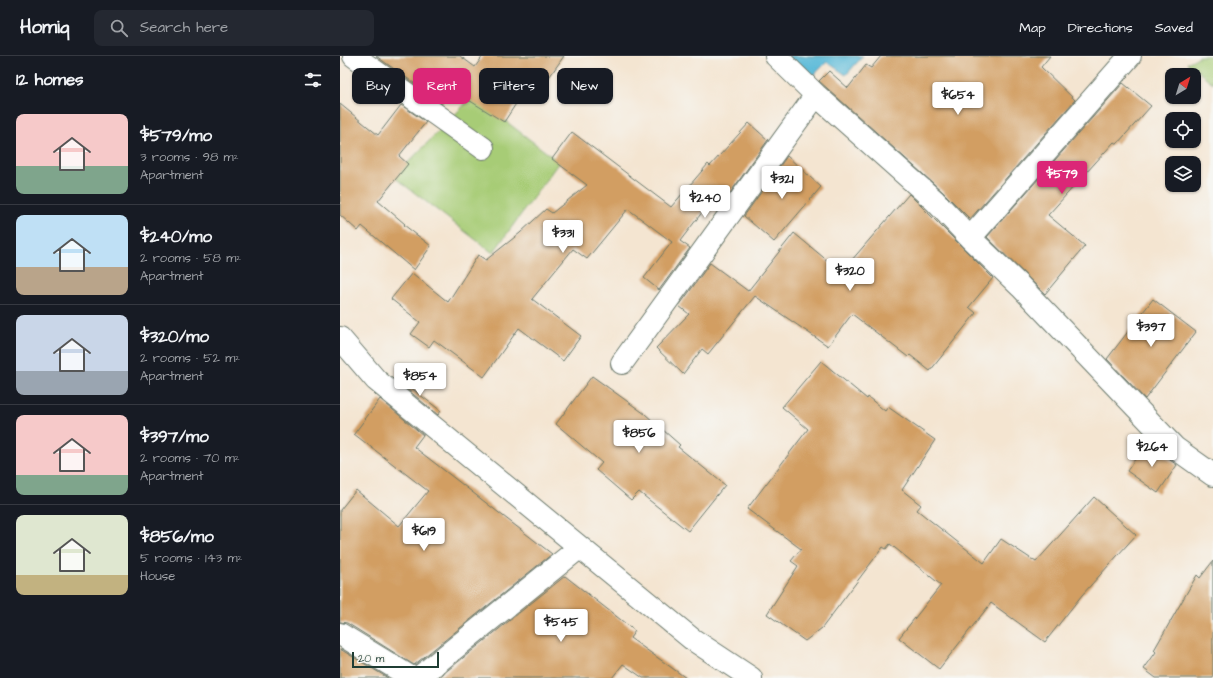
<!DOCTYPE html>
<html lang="en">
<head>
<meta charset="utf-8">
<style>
  :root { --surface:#171b24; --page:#242831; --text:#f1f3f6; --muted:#9ea1a6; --line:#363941; --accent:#db2777 }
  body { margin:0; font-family:"Architects Daughter",sans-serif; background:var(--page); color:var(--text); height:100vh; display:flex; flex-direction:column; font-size:15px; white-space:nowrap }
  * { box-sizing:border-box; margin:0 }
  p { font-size:13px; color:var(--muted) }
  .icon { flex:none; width:22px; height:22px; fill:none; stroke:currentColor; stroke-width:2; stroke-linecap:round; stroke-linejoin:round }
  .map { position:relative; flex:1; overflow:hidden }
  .side { display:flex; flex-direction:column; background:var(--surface); width:340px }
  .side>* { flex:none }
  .hud { position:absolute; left:12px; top:12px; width:380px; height:36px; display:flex; gap:8px }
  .needle { width:26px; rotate:38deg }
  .fabs { position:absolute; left:825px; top:12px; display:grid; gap:8px }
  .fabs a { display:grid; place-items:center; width:36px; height:36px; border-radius:8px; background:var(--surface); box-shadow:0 1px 3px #0004; font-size:20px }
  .scale { position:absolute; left:12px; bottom:10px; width:87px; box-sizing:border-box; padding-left:4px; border:2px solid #1f3d34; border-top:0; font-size:11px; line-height:14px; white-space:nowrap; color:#1f3d34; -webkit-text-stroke:3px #f6f6f2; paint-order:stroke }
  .price { position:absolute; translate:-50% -34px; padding:0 9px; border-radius:4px; background:#fff; color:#222; font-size:13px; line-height:26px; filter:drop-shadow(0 1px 2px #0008) }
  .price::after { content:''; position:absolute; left:50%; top:24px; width:12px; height:9px; margin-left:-6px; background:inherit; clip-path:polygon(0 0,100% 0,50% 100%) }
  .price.on { background:var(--accent); color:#fff }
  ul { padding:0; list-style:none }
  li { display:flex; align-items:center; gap:12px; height:100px; padding:0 16px }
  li+li { border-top:1px solid var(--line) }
  li span { display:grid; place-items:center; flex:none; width:112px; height:80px; border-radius:8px; color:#555 }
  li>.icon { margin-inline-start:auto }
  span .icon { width:48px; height:48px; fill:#fffc; stroke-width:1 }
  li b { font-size:17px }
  h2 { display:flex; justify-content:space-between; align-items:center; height:48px; padding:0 16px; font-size:17px }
  .chip { padding:0 14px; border-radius:8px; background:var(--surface); box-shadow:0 1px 3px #0004; font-size:14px; line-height:36px }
  .chip.on { background:var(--accent); color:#fff }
  header { display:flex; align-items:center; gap:24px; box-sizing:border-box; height:56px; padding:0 20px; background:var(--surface); border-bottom:1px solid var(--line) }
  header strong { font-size:19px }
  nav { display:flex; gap:22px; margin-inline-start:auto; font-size:14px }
  .search { width:280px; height:36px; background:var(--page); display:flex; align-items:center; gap:10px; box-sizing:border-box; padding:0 14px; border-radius:8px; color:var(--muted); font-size:15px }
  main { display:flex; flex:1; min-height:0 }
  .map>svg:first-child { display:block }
  .green { fill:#a7cc76; stroke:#638455 }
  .water { fill:#5abad8; stroke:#3c7c86 }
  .building { fill:#d29e62 }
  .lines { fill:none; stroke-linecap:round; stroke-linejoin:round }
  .street-casing { stroke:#6a786b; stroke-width:24 }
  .street { stroke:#fff; stroke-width:22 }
</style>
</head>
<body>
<header>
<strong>Homiq</strong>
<div class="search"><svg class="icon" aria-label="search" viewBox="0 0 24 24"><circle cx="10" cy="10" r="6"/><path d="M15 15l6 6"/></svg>Search here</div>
<nav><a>Map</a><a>Directions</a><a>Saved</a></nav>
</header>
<main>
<section class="side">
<h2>12 homes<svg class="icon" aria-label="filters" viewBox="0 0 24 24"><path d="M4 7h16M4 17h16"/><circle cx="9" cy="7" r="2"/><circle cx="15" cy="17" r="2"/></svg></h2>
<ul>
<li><span style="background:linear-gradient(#f6c9c9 65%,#7fa58c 0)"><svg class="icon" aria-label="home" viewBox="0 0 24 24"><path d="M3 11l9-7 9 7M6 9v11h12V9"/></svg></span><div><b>$579/mo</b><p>3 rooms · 98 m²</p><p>Apartment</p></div></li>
<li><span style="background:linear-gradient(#bfe0f5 65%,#b9a48a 0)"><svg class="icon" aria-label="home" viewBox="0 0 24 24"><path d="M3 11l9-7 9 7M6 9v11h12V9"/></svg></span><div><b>$240/mo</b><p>2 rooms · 58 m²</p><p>Apartment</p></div></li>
<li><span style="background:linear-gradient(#c9d6e8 70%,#9aa5b1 0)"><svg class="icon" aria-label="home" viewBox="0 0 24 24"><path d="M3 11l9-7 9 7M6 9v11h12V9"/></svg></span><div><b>$320/mo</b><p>2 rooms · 52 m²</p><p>Apartment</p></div></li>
<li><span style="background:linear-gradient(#f6c9c9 75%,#7fa58c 0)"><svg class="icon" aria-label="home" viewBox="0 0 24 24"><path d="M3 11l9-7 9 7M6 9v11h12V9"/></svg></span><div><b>$397/mo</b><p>2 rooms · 70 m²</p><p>Apartment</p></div></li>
<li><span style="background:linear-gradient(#dfe7d0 75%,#c2b280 0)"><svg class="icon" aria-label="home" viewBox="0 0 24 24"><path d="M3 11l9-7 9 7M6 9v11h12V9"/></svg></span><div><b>$856/mo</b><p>5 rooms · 143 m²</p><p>House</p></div></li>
</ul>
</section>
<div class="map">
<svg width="873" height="622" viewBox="0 0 873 622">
  <rect width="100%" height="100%" fill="#f6f6f2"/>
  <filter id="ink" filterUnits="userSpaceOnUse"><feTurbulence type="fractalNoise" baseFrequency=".025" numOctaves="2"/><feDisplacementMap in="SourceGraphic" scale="8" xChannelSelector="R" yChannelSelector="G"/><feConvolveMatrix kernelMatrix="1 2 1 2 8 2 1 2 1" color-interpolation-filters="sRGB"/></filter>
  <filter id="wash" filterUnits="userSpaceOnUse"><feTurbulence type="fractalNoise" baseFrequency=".012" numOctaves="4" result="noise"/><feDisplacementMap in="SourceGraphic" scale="16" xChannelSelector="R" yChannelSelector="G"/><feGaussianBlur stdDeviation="0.9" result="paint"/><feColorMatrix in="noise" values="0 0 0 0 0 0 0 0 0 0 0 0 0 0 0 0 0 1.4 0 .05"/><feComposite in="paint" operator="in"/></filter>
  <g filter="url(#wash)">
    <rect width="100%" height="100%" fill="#f4e5d1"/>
    <path class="green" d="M 860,0 L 873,0 L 873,27 L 847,7 Z
      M 133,40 L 219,106 L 153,197 L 54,121 Z"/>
    <path class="water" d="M 447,0 L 523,0 L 506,19 L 487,6 L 469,24 Z"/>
    <g id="blocks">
      <path class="building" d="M 36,0 L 120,0 L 135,11 L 143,0 L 224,0 L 191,47 L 181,40 L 164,66 L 111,33 L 102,47 Z
        M 541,0 L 710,0 L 701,11 L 735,44 L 630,163 L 603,136 L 479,25 L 489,15 L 508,32 L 526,9 L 531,12 Z
        M 783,27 L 811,50 L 777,88 L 774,86 L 708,159 L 745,190 L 705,238 L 647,181 Z
        M 0,48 L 38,79 L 61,49 L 86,66 L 59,100 L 68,108 L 38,145 L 65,168 L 64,169 L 91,190 L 74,214 L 22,170 L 18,175 L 0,159 Z
        M 409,67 L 428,84 L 385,144 L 377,137 L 340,185 L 350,192 L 319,234 L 304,222 L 332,186 L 288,153 L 247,203 L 233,193 L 192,243 L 241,280 L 223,305 L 179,272 L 144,321 L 94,284 L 89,291 L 71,278 L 80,266 L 51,243 L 72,217 L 108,246 L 138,199 L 146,204 L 180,177 L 206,153 L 212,157 L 247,129 L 212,103 L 232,76 L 331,151 L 368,108 L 370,110 Z
        M 447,100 L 481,131 L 434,186 L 404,160 Z
        M 569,138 L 653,222 L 629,251 L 636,257 L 590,315 L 570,299 L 568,301 L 512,258 L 488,290 L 415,240 L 368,298 L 362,293 L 343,318 L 316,292 L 349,258 L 339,250 L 370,207 L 408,235 L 454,177 L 495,211 L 498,208 L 504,213 Z
        M 813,243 L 856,276 L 805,343 L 767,303 Z
        M 481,305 L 527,343 L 528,341 L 545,355 L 548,351 L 595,384 L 562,434 L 581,449 L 577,454 L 644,507 L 661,483 L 696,506 L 754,441 L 796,479 L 742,539 L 705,586 L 651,547 L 599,613 L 559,582 L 601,529 L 550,488 L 546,493 L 543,491 L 482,572 L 465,585 L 427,558 L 458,510 L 451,505 L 461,493 L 407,453 L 468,373 L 442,351 Z
        M 252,320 L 305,358 L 340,389 L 338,391 L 385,429 L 348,475 L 299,436 L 291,444 L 256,414 L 262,407 L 216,368 Z
        M 57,321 L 101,355 L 98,359 L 55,323 Z
        M 40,343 L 83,379 L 74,391 L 212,498 L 74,609 L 7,567 L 0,566 L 0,454 L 16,434 L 59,470 L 88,435 L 14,378 Z
        M 806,387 L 837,409 L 818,437 L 787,415 Z
        M 873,505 L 873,622 L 816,622 L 804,613 L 816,596 L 814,594 L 857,519 L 860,522 Z
        M 225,520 L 295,575 L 290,582 L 346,622 L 303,622 L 283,608 L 272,622 L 98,622 Z
        M 0,593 L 48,622 L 0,622 Z"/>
    </g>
  </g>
  <g filter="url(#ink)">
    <use href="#blocks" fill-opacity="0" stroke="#6a786b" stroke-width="1"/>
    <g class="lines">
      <defs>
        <path id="street" d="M 14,0 L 143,92
          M 436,0 L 476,39 L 595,145 L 630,182 L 681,231 L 835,392 L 873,419
          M 630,182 L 790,0
          M 0,282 L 36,324 L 352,583 L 411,622
          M 282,307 L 476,39
          M 0,578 L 72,622
          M 78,622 L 239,492"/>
      </defs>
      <use href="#street" class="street-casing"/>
      <use href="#street" class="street"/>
    </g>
  </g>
</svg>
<div class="fabs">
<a><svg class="needle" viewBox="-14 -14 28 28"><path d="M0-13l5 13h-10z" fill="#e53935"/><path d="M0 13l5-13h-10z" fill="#9ea1a6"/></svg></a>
<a><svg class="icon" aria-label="locate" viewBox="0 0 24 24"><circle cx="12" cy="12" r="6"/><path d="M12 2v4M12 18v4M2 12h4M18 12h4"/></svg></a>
<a><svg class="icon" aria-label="layers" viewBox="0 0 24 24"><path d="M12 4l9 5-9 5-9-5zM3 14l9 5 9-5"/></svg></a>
</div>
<div class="scale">20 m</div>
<b class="price" style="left:618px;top:60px">$654</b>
<b class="price on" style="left:722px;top:139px">$579</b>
<b class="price" style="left:442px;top:144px">$321</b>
<b class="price" style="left:365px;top:163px">$240</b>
<b class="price" style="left:223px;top:198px">$331</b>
<b class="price" style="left:510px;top:236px">$320</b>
<b class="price" style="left:811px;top:292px">$397</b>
<b class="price" style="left:80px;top:341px">$854</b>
<b class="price" style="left:299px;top:398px">$856</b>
<b class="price" style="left:812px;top:412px">$264</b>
<b class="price" style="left:84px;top:496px">$619</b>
<b class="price" style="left:221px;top:587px">$545</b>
<div class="hud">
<a class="chip">Buy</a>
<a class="chip on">Rent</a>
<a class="chip">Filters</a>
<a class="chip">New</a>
</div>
</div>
</main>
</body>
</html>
